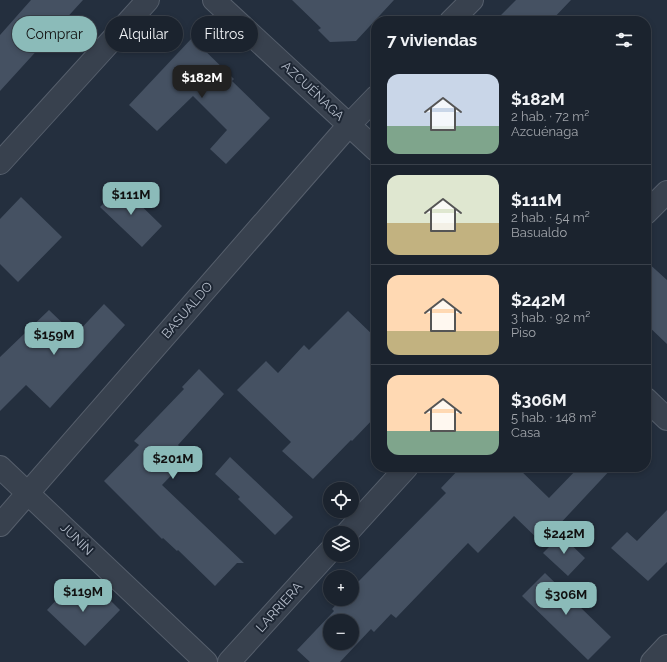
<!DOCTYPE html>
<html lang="es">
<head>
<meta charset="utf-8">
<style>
  :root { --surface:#1b232e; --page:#242b36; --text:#f1f3f6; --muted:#a0a4aa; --line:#39404a; --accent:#8bbbb9 }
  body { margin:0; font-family:Raleway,sans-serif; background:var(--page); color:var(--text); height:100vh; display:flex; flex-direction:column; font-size:15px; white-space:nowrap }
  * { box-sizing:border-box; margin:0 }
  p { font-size:13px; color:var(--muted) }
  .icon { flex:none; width:22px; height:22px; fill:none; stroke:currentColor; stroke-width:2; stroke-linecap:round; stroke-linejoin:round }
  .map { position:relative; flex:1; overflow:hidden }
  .drawer { position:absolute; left:371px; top:16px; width:280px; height:456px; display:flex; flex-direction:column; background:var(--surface); border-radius:16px; box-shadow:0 2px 6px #0003,0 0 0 1px var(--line) }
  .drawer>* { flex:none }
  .hud { position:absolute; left:12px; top:16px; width:299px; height:36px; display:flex; gap:8px }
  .controls { position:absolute; left:323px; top:482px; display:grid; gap:8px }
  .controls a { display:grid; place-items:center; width:36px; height:36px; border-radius:50%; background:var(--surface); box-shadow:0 2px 6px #0003,0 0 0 1px var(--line); font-size:20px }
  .price { position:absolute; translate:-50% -34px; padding:0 9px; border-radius:8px; background:var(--accent); color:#111; font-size:13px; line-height:26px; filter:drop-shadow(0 1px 2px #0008) }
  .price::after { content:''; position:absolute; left:50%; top:24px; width:12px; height:9px; margin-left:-6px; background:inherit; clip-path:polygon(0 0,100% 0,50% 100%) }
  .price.active { background:#222; color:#fff }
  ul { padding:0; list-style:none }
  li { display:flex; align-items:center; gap:12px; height:100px; padding:0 16px }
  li+li { border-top:1px solid var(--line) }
  li span { display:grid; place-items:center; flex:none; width:112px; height:80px; border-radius:12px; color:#555 }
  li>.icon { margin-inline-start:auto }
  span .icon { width:48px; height:48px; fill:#fffc; stroke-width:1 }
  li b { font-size:17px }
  h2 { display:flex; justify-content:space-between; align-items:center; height:48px; padding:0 16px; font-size:17px }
  .pill { padding:0 14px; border-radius:18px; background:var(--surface); box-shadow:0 2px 6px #0003,0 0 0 1px var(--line); font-size:14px; line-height:36px }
  .pill.active { background:var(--accent); color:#111 }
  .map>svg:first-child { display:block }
  .building { fill:#455162; fill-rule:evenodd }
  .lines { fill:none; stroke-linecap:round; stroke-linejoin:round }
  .minor-casing { stroke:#565f6c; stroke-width:24 }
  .minor { stroke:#38414e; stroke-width:22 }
  .labels { text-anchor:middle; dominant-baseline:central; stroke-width:4; stroke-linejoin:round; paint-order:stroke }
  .street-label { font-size:13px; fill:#b4bcc9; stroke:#1d2633 }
</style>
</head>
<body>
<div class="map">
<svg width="667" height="662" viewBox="0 0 667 662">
  <rect width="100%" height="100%" fill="#242f3e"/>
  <path class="building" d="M 31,0 L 83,0 L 0,91 L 0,35 Z
    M 292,0 L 394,0 L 356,41 L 330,42 L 318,30 L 321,28 Z
    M 516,0 L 571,0 L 551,21 L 495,21 Z
    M 192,38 L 234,79 L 232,81 L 270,118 L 226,164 L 210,149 L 227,130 L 193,96 L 157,131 L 129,105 Z
    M 121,186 L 162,226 L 142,247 L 100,207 Z
    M 21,197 L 62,237 L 18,282 L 0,264 L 0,219 Z
    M 646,261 L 667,280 L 667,344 L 646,324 Z
    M 104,304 L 125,325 L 50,408 L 26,385 L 0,411 L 0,357 L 49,310 L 75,335 Z
    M 348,311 L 376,338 L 376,416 L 352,441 L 351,440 L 313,479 L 282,451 L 291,442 L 237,390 L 266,361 L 278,373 L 304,345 L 309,350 Z
    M 199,369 L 224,394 L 178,445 L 190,456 L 162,485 L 244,563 L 237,563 L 215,586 L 178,550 L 177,551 L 163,538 L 162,539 L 104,481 L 139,445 L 134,441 L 184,389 L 182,387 Z
    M 230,457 L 293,517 L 275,535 L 238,499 L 240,497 L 215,474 Z
    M 461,467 L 517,467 L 549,498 L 579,467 L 613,467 L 542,543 L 514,516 L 478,553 L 468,543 L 396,618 L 391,614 L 374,632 L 371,629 L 340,662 L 310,662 L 297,650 L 334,611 L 332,609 L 341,599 L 352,599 L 352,588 L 446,493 L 441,488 ZM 330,621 L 352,621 L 352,643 L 330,643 Z
    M 667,510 L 667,562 L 648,581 L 611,548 L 627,532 L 637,541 Z
    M 561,535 L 585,558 L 568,576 L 543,553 Z
    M 545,573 L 611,637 L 588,660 L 522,596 Z
    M 75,580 L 97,602 L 104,594 L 120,610 L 85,646 L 47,610 Z"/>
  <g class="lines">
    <defs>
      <path id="minor" d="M 214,0 L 376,150
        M 451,21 L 472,0
        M 0,163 L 148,0
        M 646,213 L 667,192
        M 646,399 L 667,419
        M 0,467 L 206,662
        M 0,525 L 349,125 L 376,97
        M 347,533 L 407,467
        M 229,662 L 330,551
        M 652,662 L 667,646"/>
    </defs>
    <use href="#minor" class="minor-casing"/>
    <use href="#minor" class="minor"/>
  </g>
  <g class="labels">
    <g class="street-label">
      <text transform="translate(313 91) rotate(43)">AZCUÉNAGA</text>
      <text transform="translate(187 310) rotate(-49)">BASUALDO</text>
      <text transform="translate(77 539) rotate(44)">JUNÍN</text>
      <text transform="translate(279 607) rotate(-48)">LARRIERA</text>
    </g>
  </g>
</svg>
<div class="controls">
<a><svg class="icon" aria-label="locate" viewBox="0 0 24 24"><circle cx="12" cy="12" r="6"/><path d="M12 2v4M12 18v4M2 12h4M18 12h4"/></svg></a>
<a><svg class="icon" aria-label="layers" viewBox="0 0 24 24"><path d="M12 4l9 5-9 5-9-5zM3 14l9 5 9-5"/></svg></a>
<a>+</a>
<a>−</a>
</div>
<b class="price active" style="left:202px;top:99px">$182M</b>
<b class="price" style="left:131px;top:216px">$111M</b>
<b class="price" style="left:54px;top:356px">$159M</b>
<b class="price" style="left:173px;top:480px">$201M</b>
<b class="price" style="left:564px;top:555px">$242M</b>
<b class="price" style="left:83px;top:613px">$119M</b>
<b class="price" style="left:566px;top:616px">$306M</b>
<div class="hud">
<a class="pill active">Comprar</a>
<a class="pill">Alquilar</a>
<a class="pill">Filtros</a>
</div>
<section class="drawer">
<h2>7 viviendas<svg class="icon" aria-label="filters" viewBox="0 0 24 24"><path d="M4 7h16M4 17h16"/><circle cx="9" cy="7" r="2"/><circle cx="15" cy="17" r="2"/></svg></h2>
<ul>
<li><span style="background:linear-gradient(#c9d6e8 65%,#7fa58c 0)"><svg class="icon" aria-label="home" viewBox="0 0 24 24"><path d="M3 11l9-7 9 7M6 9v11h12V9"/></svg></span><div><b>$182M</b><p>2 hab. · 72 m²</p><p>Azcuénaga</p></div></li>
<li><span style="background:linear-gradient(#dfe7d0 60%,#c2b280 0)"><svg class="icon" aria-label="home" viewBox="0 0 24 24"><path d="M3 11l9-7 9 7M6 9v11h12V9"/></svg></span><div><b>$111M</b><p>2 hab. · 54 m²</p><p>Basualdo</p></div></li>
<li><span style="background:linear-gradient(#ffd9b3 70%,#c2b280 0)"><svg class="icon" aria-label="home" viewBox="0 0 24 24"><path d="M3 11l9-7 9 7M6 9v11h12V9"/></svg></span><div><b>$242M</b><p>3 hab. · 92 m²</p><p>Piso</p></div></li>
<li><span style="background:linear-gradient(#ffd9b3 70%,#7fa58c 0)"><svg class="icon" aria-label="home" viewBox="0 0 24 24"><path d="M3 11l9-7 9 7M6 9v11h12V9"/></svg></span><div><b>$306M</b><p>5 hab. · 148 m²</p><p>Casa</p></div></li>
</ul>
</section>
</div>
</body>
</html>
